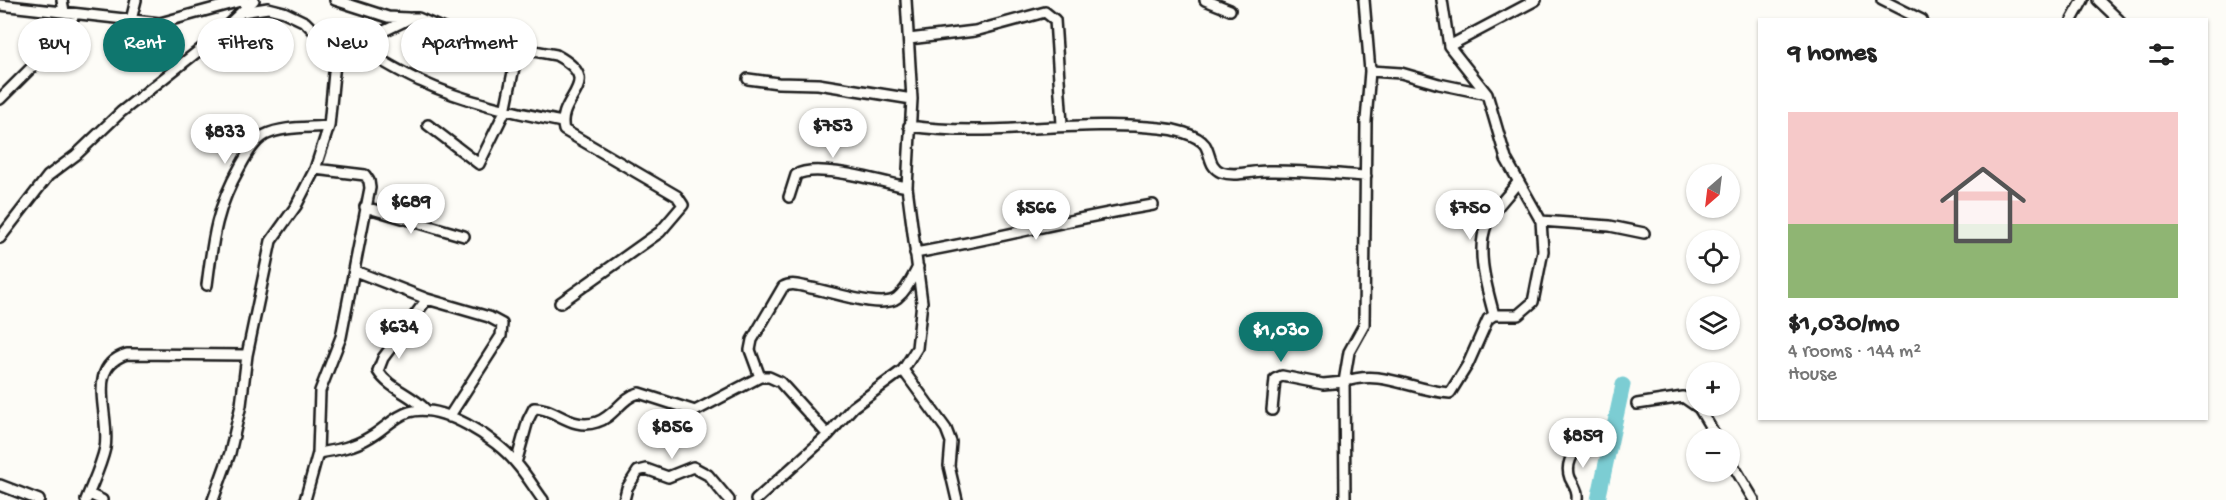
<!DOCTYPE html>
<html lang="en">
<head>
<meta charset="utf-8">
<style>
  :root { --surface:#fff; --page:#f2f2f2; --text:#222; --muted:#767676; --line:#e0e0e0; --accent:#0f766e }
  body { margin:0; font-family:"Gochi Hand",sans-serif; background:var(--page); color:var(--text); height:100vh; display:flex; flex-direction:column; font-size:22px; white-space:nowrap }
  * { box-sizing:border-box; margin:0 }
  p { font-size:20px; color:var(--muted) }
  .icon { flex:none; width:33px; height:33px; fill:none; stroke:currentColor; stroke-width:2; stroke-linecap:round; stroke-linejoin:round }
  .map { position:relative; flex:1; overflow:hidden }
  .drawer { position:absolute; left:1758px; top:18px; width:450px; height:402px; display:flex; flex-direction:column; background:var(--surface); border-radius:0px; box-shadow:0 2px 4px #0004 }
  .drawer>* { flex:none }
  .guide { position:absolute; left:18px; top:18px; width:570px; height:54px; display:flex; gap:12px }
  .needle { width:39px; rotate:208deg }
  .controls { position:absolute; left:1686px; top:164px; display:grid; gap:12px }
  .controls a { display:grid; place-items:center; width:54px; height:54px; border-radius:50%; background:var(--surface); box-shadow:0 2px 4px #0004; font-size:30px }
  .price { position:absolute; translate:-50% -51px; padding:0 14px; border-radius:21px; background:#fff; color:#222; font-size:20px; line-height:39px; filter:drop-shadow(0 2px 3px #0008) }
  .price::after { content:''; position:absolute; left:50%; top:36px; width:18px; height:14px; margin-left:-9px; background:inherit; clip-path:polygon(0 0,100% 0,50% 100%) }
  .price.on { background:var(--accent); color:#fff }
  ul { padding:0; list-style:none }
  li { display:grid; align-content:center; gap:12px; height:318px; padding:0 30px }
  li+li { border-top:2px solid var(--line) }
  li span { display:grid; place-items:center; height:186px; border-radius:0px; color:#555 }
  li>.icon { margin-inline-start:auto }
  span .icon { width:108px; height:108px; fill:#fffc; stroke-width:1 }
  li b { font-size:26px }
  h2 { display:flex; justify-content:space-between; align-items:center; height:72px; padding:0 30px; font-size:26px }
  .chip { padding:0 21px; border-radius:27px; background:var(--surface); box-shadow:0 2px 4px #0004; font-size:21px; line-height:54px }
  .chip.on { background:var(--accent); color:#fff }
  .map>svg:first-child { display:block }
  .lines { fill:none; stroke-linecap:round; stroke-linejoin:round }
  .river { stroke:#7ccdd3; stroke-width:15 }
  .minor-casing { stroke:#1c1c1c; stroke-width:14 }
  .minor { stroke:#fdfcf7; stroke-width:9 }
</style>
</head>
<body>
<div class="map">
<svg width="2226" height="500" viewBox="0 0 2226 500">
  <rect width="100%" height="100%" fill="#fdfcf7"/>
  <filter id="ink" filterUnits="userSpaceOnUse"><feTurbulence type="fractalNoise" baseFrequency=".0167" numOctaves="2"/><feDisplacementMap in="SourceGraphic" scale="12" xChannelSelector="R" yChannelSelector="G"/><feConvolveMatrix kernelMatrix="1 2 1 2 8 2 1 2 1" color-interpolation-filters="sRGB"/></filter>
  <g filter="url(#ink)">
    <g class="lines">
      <path class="river" d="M 1598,500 L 1623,385"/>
      <defs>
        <path id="minor" d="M 62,0 L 64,12
          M 335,0 L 388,17 L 408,18
          M 1205,0 L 1230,10
          M 1882,0 L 1922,20
          M 2098,0 L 2119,20
          M 0,5 L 160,23 L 244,0
          M 131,20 L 136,0
          M 2072,20 L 2083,0
          M 909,39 L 975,31 L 1045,12 L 1055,20 L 1062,124
          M 355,45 C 376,57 397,71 420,81 C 465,102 513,112 562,122
          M 1449,46 L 1536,0
          M 334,51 L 355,45 L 411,18 L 418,18 L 453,33 L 491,43 L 556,55 C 608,83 555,97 564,130 L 677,196 L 683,205 L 660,232 L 560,303
          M 1370,71 L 1401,73 L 1439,84 L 1487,94
          M 748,79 L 778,83 L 818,84 L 912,99
          M 0,99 L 54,45 L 75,14
          M 428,125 L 479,164 L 505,111 L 518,48
          M 909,126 C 991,138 1075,119 1160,128 C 1173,129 1197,134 1205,145 C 1211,155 1209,167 1221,172 C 1235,177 1251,171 1266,171 C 1299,170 1333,174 1366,176
          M 789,197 L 796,175 C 816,162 882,182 907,187
          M 365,207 L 464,236
          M 1541,221 L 1610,226 L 1644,233
          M 0,238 L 48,176 L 76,155 L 121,112 L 211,41 L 254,0
          M 915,253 C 995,239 1073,218 1153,205
          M 355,271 L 427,299 L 489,317 L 502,324 L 501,336 L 449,417
          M 207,285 C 213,238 216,209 240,167 C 246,156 254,141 265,135 C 283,126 309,128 329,126
          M 1494,315 C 1487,288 1475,251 1487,223 C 1493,209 1509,195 1518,182
          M 903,370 L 946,429 L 951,442 L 949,466 L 957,500
          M 760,377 L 750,350 L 752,340 L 783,287 C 792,282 802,286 811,288 C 830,291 882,310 897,298 C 907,290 912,278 918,267
          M 1637,404 L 1683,397 L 1699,408 L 1717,438
          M 426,410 C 412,394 389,389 378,371 L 383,358 L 427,299
          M 1272,410 L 1275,379 L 1282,376 L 1323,384 L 1344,382 L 1349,352 L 1364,325 L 1366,121 L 1370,71 L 1364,0
          M 318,453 C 337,450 354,447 370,437 C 383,430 395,416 409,412 C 441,402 497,439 516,463 C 526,474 534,488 543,500
          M 1730,460 L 1754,500
          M 516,463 L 528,420 L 534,408 C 555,407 571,431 597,422 C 614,417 622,397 639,393 L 695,411 L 760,377 L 769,377 L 780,382 L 828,435
          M 0,485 L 39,500
          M 89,494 L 102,500
          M 86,500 C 93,482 101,466 105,448 C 111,415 84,367 127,354 L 247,355
          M 213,500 L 230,453 L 241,405 L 247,355 L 271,241 L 296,206 L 315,169 L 329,126 L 335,62 L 334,51 L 305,22 L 284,12 L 268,8 L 242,12
          M 305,500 L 318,453 L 320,391 L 341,337 L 370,188 L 369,181 L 365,175 L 315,169
          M 624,500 L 627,488 L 638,471 L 646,469 L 668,477 L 693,467 L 708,475 L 729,500
          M 756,500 L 828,435 L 853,407 L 903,370 L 917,348 L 922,302 L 907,187 L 912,99 L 906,0
          M 1345,500 L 1344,382 C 1382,368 1412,391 1450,393 L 1468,364 L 1488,319 L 1494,315 L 1518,315 L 1533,302 L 1543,251 L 1541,221 L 1506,159 L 1487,94 L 1449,46 L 1442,0
          M 1577,500 C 1578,491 1574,486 1570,478 C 1562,457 1585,440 1599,429"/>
      </defs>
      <use href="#minor" class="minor-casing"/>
      <use href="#minor" class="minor"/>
    </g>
  </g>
</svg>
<div class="controls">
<a><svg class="needle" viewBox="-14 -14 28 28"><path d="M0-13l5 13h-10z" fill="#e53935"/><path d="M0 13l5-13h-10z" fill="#767676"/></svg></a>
<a><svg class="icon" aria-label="locate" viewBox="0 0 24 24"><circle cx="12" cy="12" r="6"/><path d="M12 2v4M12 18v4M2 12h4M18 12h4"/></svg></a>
<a><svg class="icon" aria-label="layers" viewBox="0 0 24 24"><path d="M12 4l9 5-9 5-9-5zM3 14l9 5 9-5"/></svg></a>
<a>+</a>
<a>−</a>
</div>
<b class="price" style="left:833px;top:159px">$753</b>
<b class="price" style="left:225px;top:165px">$833</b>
<b class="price" style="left:411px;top:235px">$689</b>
<b class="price" style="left:1036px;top:241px">$566</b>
<b class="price" style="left:1470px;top:241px">$750</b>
<b class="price" style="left:399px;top:360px">$634</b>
<b class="price on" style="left:1281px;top:363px">$1,030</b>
<b class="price" style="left:672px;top:460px">$856</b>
<b class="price" style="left:1583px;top:469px">$859</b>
<div class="guide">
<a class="chip">Buy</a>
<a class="chip on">Rent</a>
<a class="chip">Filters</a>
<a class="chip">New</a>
<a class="chip">Apartment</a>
</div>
<section class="drawer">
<h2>9 homes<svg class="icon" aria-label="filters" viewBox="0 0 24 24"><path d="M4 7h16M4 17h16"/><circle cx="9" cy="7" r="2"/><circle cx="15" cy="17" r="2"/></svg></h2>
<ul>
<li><span style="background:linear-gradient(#f6c9c9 60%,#8fb573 0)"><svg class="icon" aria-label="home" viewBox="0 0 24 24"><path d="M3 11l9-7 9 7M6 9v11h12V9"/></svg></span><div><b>$1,030/mo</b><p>4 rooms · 144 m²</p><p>House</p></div></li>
</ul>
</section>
</div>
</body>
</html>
